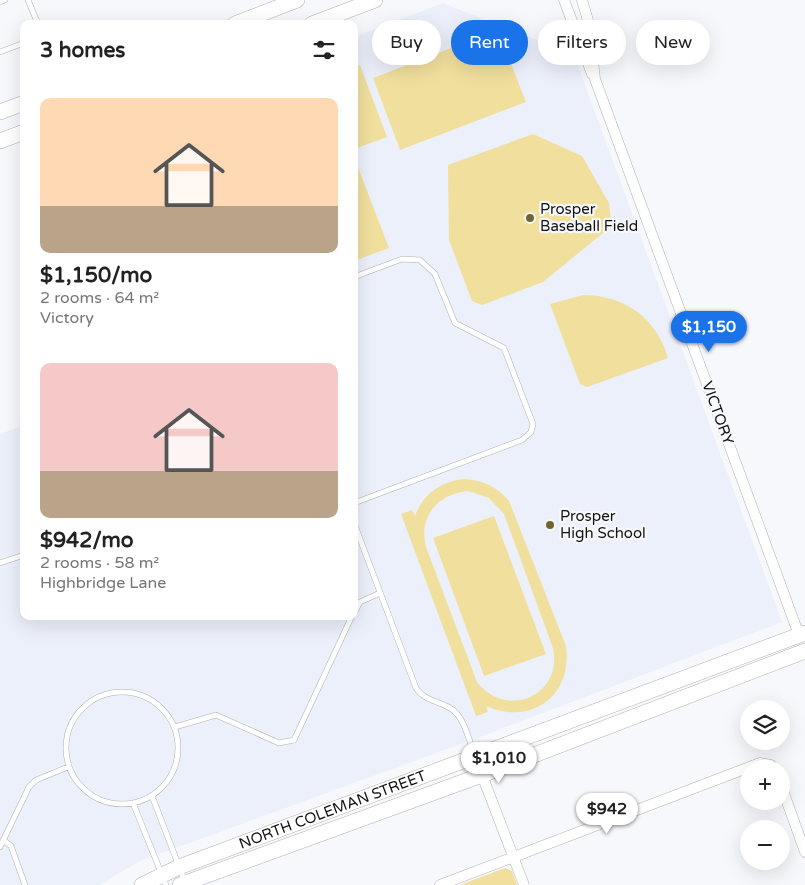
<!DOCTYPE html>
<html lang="en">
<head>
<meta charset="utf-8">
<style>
  :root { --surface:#fff; --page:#f6f6f6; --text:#222; --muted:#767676; --accent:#1a73e8 }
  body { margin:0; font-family:"Varela Round",sans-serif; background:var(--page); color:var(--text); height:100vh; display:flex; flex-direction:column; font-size:19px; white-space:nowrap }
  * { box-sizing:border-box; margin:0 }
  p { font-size:16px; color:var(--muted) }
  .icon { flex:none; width:28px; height:28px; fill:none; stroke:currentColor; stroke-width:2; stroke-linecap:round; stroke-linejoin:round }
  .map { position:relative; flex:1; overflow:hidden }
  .sheet { position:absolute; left:20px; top:20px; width:338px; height:600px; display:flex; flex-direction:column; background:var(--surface); border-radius:10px; box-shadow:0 5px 20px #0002 }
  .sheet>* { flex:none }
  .top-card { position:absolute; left:372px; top:20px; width:358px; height:45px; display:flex; gap:10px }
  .fabs { position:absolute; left:740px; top:700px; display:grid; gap:10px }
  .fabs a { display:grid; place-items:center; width:50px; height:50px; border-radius:50%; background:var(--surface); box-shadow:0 5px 20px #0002; font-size:25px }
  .price { position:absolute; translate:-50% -42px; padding:0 11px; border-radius:18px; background:#fff; color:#222; font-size:16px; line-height:32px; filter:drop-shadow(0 1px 2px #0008) }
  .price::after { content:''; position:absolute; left:50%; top:30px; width:15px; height:11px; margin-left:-8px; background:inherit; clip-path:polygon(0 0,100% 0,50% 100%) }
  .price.selected { background:var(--accent); color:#fff }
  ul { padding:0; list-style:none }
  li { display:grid; align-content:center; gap:10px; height:265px; padding:0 20px }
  li span { display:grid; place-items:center; height:155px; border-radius:10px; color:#555 }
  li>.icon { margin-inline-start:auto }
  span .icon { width:90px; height:90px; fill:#fffc; stroke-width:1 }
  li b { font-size:21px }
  h2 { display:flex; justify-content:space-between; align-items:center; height:60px; padding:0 20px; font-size:21px }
  .tag { padding:0 18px; border-radius:22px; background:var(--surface); box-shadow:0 5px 20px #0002; font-size:18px; line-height:45px }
  .tag.selected { background:var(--accent); color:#fff }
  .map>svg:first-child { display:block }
  .built { fill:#ecf0fb }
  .green { fill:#f0df9d; fill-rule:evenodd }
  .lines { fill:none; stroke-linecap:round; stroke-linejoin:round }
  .lane-casing { stroke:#aeb0b3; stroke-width:6 }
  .street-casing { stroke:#aeb0b3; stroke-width:11 }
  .secondary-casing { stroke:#aeb0b3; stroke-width:16 }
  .lane { stroke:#fff; stroke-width:5 }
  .street { stroke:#fff; stroke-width:10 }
  .secondary { stroke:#fff; stroke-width:15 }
  .poi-dot { fill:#706431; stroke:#f7f8fb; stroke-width:2 }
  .labels { text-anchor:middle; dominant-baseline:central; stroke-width:4.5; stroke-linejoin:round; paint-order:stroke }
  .poi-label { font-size:15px; fill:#121213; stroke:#f7f8fb; text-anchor:start }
  .street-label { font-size:15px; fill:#121213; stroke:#f7f8fb }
</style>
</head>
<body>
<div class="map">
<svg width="805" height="885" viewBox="0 0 805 885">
  <rect width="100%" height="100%" fill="#f7f8fb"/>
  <path class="built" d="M 443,3 L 574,55 L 782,622 L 480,737 L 140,861 L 99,885 L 0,885 L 0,434 L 24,425 L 24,616 L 354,616 L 354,37 Z"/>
  <path class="green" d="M 498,30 L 526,102 L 400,150 L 373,78 Z
    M 360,65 L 387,137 L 354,149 L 354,67 Z
    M 533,134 L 582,156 L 609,203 L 611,221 L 603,233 L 543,282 L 482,305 L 472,301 L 449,240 L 448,165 Z
    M 354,157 L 389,248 L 354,261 Z
    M 583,295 C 624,295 657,318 668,358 L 587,387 L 580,384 L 550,304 Z
    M 463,479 C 482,480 497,486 509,501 L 566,646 C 573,696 531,726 486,706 L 488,712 L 476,716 L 401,514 L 412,510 L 415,516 C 423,494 440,482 463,479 ZM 468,491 L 489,498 L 504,514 L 553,648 C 563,696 507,720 477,682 L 426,547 C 418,516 438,494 468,491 Z
    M 494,516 L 546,654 L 484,676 L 433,538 Z
    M 505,868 L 512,871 L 517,885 L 460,885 Z"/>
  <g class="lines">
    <defs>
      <path id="lane" d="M 28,0 L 38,24
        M 0,2 L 5,0
        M 0,52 L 24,43
        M 354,277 L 402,259 L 420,260 L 435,274 L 455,323 L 504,348 L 533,424 L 531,432 L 522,440 L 354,503
        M 354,523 L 416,688 C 424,701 441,701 453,710 C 465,719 469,742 475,755
        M 0,563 L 24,555
        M 354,613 L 360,602 L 380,593
        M66 748a56 56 0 1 1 112 0a56 56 0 1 1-112 0Z
        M 175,727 L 216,715 L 279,743 L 294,740 L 352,616
        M 152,796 L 185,882
        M 133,803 L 166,885
        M 3,840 L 11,846 L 25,885
        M 0,847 L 29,787 L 36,780 L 68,767"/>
      <path id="street" d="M 564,0 L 592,74
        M 582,0 L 589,24 L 595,79 L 799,635
        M 482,775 L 524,885
        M 781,785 L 805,852
        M 440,885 L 760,763 L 771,765 L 774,769"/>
      <g id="secondary">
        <path d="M 235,24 L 297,0"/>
        <path d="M 312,24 L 375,0"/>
        <path d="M 0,112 L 24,103"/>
        <path d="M 0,141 L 24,132"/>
        <path id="s1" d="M 142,885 L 179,867 L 805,633"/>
        <path d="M 180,885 L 482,775 L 805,651"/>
      </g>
    </defs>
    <use href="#lane" class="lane-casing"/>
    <use href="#street" class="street-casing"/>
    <use href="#secondary" class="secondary-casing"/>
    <use href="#lane" class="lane"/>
    <use href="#street" class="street"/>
    <use href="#secondary" class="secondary"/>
  </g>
  <g class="poi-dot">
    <circle cx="530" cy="218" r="5"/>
    <circle cx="550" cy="525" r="5"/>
  </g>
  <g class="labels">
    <g class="poi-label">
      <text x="540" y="209">Prosper<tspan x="540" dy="17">Baseball Field</tspan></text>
      <text x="560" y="516">Prosper<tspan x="560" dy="17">High School</tspan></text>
    </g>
    <g class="street-label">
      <text transform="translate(718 413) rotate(70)">VICTORY</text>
      <text stroke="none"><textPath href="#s1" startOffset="205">NORTH COLEMAN STREET</textPath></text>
    </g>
  </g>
</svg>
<div class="fabs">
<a><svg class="icon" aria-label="layers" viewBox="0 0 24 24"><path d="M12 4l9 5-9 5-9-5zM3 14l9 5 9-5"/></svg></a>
<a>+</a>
<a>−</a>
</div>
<b class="price selected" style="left:709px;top:353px">$1,150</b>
<b class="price" style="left:499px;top:784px">$1,010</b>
<b class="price" style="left:607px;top:835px">$942</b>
<div class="top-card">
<a class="tag">Buy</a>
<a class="tag selected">Rent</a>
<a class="tag">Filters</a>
<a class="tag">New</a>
</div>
<section class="sheet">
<h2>3 homes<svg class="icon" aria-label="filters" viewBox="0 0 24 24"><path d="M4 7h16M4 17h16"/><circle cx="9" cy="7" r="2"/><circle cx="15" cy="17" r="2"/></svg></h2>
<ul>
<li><span style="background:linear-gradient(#ffd9b3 70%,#b9a48a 0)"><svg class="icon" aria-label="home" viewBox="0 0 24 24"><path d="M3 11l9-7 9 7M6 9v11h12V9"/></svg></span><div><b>$1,150/mo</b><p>2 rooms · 64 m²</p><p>Victory</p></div></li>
<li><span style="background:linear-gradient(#f6c9c9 70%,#b9a48a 0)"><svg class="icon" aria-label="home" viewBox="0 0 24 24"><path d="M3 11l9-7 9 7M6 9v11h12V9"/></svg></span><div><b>$942/mo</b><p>2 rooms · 58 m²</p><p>Highbridge Lane</p></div></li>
</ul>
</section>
</div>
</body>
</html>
